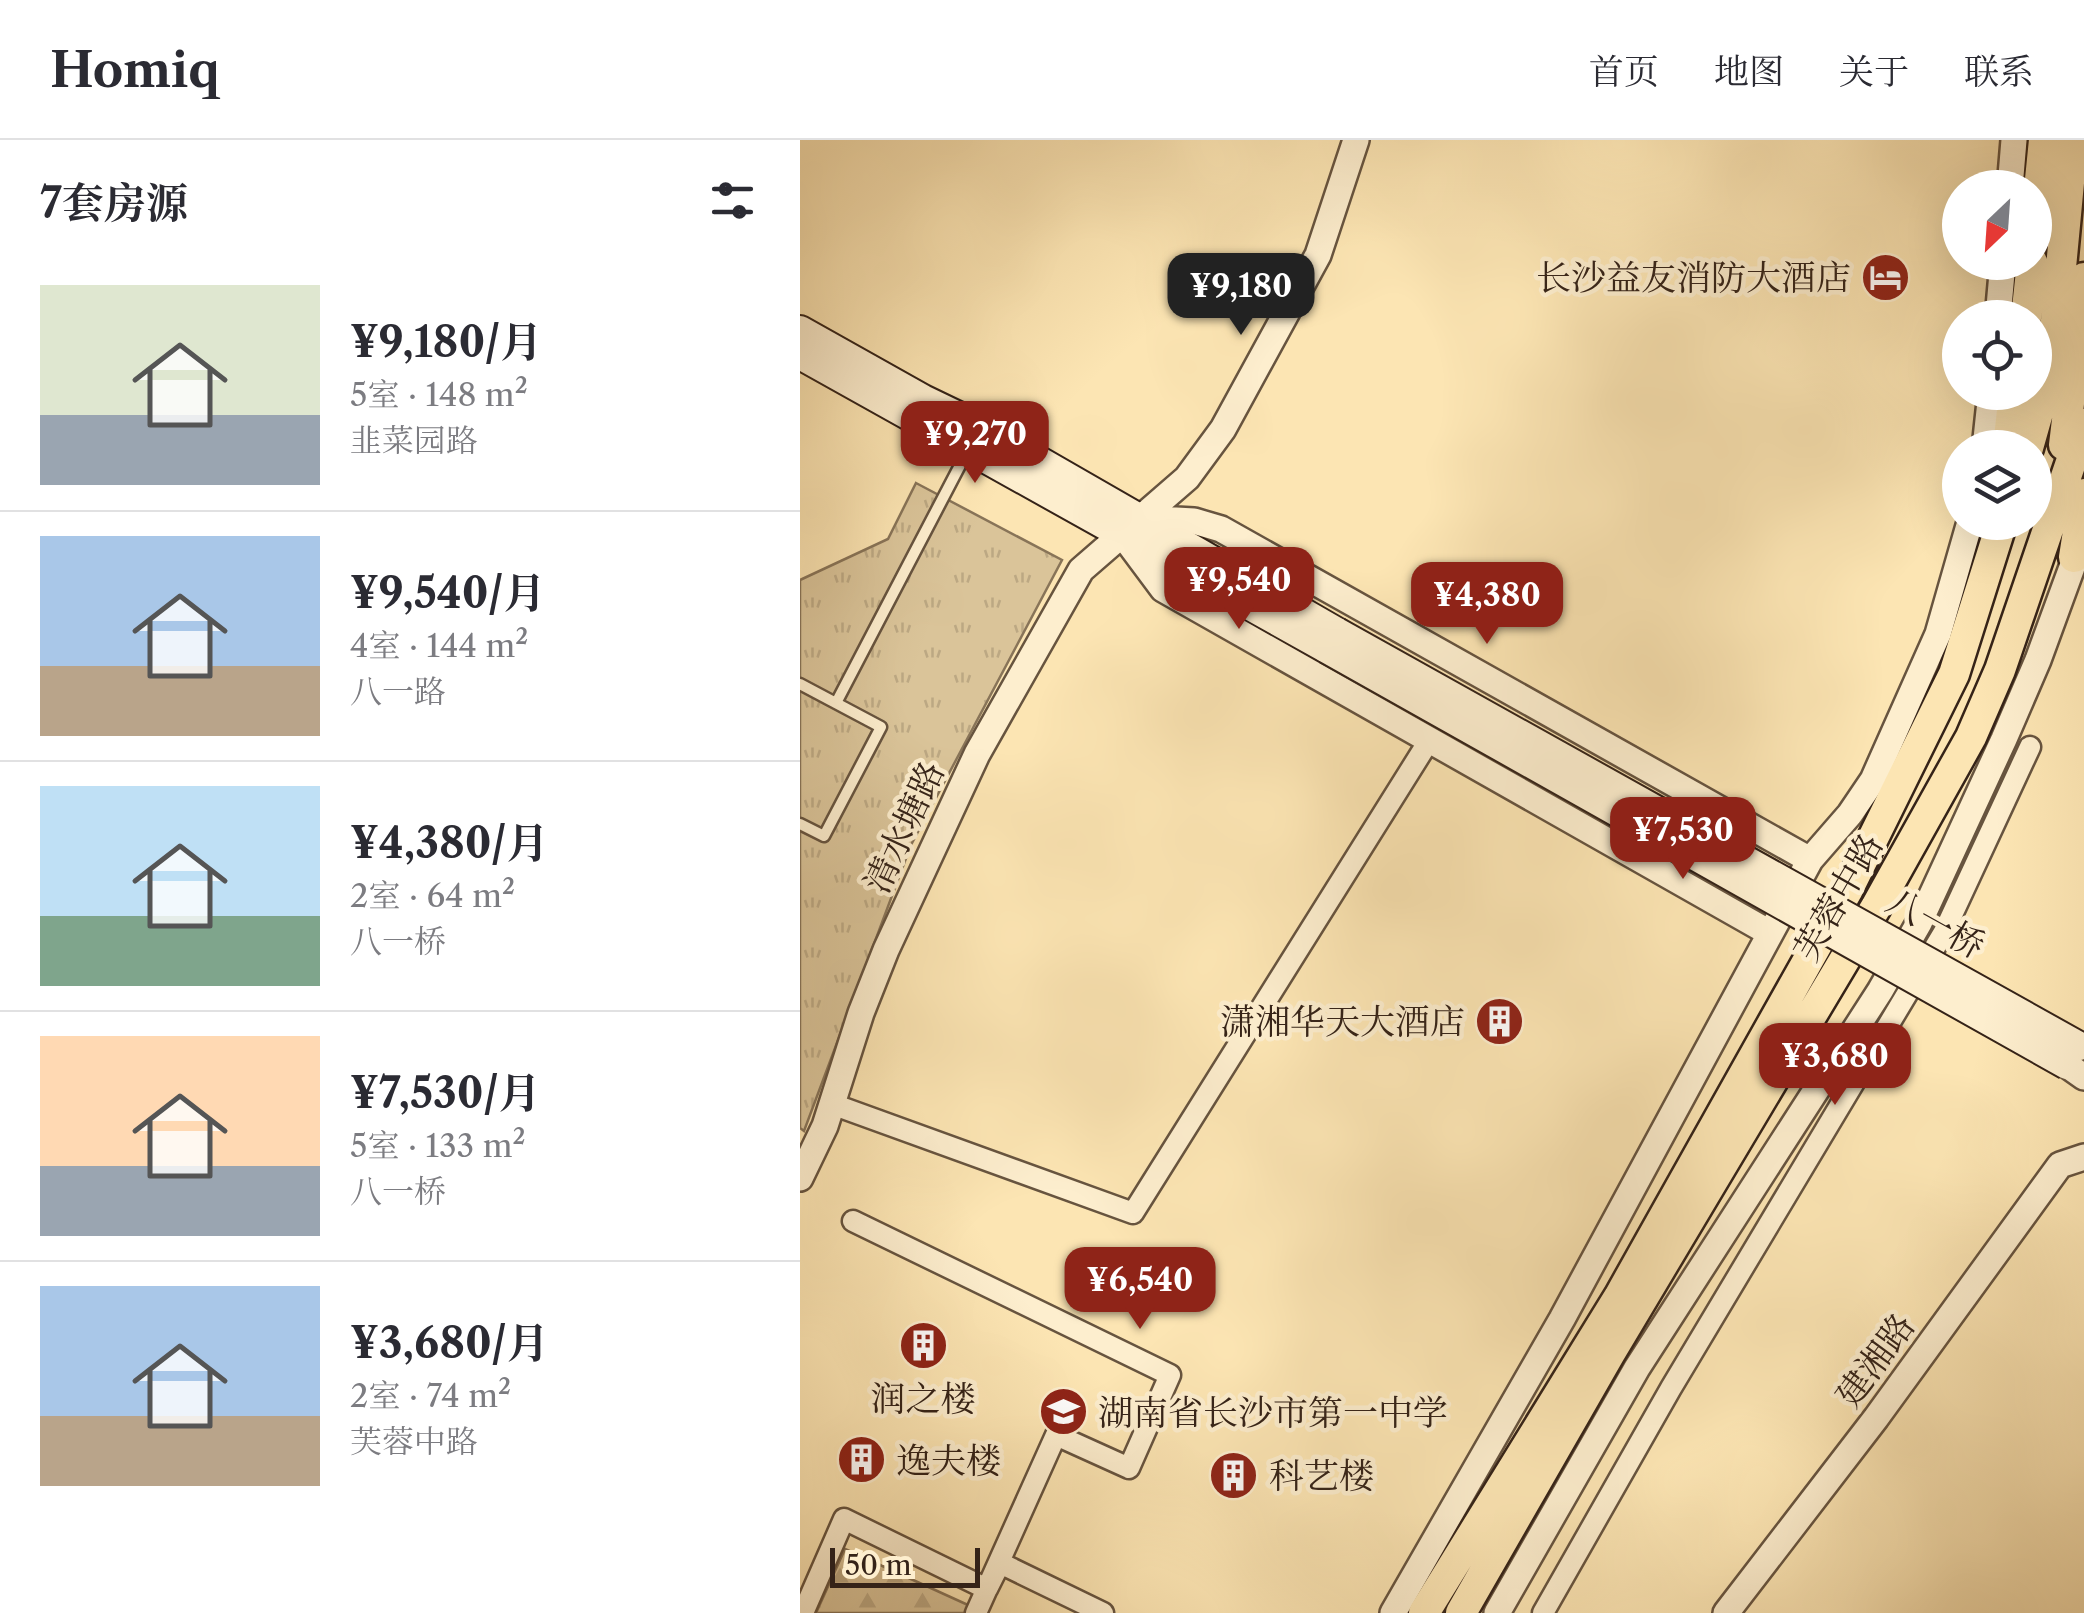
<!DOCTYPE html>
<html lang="zh">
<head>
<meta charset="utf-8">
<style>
  :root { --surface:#fff; --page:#f7f7f7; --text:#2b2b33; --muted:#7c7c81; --line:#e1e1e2; --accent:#8f2418 }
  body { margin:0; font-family:"Libre Caslon Text","Noto Serif SC",serif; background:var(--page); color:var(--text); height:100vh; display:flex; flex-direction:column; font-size:38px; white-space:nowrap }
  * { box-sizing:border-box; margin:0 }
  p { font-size:32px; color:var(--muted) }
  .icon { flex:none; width:55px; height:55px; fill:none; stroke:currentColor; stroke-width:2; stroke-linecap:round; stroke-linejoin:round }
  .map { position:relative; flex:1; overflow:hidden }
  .side { display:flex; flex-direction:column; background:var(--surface); width:800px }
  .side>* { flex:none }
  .needle { width:65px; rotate:205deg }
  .controls { position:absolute; left:1142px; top:30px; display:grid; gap:20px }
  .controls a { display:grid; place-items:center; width:110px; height:110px; border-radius:50%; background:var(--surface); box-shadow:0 10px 40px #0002; font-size:50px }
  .scale { position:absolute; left:30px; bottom:25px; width:150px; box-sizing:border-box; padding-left:10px; border:5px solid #352318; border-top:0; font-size:28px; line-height:35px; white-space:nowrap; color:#352318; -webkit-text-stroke:8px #fdeece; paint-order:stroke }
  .price { position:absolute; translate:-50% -85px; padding:0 22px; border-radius:20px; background:var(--accent); color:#fff; font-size:32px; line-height:65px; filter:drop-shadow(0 2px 5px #0008) }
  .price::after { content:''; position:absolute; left:50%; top:60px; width:30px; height:22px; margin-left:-15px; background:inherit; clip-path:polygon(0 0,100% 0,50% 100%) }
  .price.selected { background:#222; color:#fff }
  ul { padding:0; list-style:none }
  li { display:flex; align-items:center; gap:30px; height:250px; padding:0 40px }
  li+li { border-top:2px solid var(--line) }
  li span { display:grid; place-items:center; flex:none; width:280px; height:200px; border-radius:0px; color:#555 }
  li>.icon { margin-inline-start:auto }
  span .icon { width:120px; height:120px; fill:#fffc; stroke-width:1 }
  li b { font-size:42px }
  h2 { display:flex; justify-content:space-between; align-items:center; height:120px; padding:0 40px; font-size:42px }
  header { display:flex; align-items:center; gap:60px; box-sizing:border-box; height:140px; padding:0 50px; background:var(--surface); border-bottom:2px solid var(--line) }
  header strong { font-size:48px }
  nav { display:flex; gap:55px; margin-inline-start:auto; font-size:35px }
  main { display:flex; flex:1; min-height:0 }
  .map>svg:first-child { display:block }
  .grass { fill:url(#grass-tufts); stroke:#887458; stroke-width:2.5 }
  .forest { fill:url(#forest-firs); stroke:#887458; stroke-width:2.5 }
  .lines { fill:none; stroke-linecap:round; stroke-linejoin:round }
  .service-casing { stroke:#67543f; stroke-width:15 }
  .minor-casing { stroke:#67543f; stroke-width:25 }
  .tertiary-casing { stroke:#67543f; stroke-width:30 }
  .secondary-casing { stroke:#352318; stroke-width:32 }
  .primary-casing { stroke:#352318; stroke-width:35 }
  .service { stroke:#fdeece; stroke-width:10 }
  .minor { stroke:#fdeece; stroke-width:20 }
  .tertiary { stroke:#fdeece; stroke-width:25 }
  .secondary { stroke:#fdeece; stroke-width:28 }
  .primary { stroke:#fce5b3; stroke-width:30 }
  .secondary-bridge-casing { stroke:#352318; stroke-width:32; stroke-linecap:butt }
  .secondary-bridge { stroke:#fdeece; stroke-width:28 }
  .labels { text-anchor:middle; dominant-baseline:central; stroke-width:9; stroke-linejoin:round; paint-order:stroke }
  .poi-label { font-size:35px; fill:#352318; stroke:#fdeece; text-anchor:start }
  .street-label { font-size:35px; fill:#352318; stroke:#fdeece }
</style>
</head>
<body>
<header>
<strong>Homiq</strong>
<nav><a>首页</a><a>地图</a><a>关于</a><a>联系</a></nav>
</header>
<main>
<section class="side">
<h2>7套房源<svg class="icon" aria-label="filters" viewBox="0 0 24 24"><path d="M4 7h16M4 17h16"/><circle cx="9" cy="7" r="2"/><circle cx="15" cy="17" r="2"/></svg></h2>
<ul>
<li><span style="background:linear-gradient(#dfe7d0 65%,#9aa5b1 0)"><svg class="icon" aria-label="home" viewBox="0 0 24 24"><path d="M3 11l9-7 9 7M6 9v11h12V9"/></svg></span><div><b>¥9,180/月</b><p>5室 · 148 m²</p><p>韭菜园路</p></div></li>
<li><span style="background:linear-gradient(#a9c7e8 65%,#b9a48a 0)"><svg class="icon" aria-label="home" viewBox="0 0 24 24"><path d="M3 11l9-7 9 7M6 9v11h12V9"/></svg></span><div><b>¥9,540/月</b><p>4室 · 144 m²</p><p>八一路</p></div></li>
<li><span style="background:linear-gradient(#bfe0f5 65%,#7fa58c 0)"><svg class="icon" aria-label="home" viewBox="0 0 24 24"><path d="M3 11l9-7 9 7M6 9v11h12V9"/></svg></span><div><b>¥4,380/月</b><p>2室 · 64 m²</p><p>八一桥</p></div></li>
<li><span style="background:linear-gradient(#ffd9b3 65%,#9aa5b1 0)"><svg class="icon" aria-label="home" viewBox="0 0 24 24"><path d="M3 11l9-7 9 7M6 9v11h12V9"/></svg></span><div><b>¥7,530/月</b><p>5室 · 133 m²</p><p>八一桥</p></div></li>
<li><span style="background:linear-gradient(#a9c7e8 65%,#b9a48a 0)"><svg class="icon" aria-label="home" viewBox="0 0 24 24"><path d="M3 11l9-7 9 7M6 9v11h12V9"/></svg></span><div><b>¥3,680/月</b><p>2室 · 74 m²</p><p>芙蓉中路</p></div></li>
</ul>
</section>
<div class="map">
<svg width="1284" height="1473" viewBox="0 0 1284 1473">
  <defs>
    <pattern id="grass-tufts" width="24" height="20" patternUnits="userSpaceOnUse" patternTransform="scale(2.5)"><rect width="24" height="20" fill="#dac499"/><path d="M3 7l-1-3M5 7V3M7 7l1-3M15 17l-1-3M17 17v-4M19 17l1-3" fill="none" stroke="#bca883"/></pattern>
    <pattern id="forest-firs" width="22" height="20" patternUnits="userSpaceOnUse" patternTransform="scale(2.5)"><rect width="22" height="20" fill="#dac499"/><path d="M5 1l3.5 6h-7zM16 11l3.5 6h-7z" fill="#bca883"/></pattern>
  </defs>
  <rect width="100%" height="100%" fill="#fce5b3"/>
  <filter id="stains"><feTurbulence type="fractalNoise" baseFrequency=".002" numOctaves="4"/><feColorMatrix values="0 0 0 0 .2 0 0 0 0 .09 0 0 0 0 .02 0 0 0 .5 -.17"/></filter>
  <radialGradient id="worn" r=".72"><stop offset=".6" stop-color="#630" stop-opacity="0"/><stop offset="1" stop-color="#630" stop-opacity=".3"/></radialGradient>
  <path class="grass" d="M 116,343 L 262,420 L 111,705 L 4,991 L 0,988 L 0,440 L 88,399 Z"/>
  <path class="forest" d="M 45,1409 L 168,1465 L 165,1473 L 16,1473 Z"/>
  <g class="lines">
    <defs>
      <path id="service" d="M 0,544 L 81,587 L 24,696 L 0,684
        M 36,563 L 168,310"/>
      <path id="minor" d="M 32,964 L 333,1073 L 630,599
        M 53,1081 L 370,1235 L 329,1328 L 256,1295 L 176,1473
        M 3,1473 L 44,1379 L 187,1449 L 200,1423 L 303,1473
        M 743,1473 L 871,1248 L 1144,792 L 1230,607"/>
      <path id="tertiary" d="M 1210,48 L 1214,0
        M 1198,178 L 1203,122
        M 1185,308 L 1191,252
        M 339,378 L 394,381 L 421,389 L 1010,720
        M 322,394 L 363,449 L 970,793
        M 1267,925 L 1284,937
        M 0,1038 L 25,986 L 61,873 L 86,810 L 177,614 L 281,430 L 387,338 L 423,289 L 518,115 L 556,0
        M 593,1473 L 762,1179 L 1010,720 L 1050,674 L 1073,640 L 1138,494 L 1170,382
        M 697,1473 L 837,1228 L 1080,851 L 1119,783 L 1204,599 L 1238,520 L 1282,400
        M 926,1473 L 1076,1278 L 1260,1025 L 1284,1017"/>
      <path id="secondary" d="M 0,190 L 123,259 L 177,285 L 537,492
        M 0,215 L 527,509"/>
      <path id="primary" d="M 1235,89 L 1244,0
        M 1226,178 L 1232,122
        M 1264,305 L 1284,138
        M 1208,308 L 1214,252
        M 1228,308 L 1252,223 L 1273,0
        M 1274,417 L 1284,354
        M 624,1473 L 819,1157 L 1047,751 L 1154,534 L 1202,382
        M 661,1473 L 810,1213 L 1076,767 L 1171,597 L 1200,530 L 1284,284"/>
    </defs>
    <use href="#service" class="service-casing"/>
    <use href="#minor" class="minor-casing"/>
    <use href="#tertiary" class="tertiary-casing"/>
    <use href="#secondary" class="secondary-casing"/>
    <use href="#primary" class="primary-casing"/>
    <use href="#service" class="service"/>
    <use href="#minor" class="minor"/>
    <use href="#tertiary" class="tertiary"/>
    <use href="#secondary" class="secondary"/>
    <use href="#primary" class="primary"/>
    <defs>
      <path id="secondary-bridge" d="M 537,492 L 1279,906
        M 527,509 L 1267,925"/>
    </defs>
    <use href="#secondary-bridge" class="secondary-bridge-casing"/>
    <use href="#secondary-bridge" class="secondary-bridge"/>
  </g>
  <defs>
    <symbol id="hotel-disc" viewBox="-11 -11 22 22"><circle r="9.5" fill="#8f2418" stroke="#fdeece"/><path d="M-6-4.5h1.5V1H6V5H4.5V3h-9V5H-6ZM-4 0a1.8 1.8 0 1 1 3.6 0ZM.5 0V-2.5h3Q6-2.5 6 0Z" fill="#fff"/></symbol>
    <symbol id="building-disc" viewBox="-11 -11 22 22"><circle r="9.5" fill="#8f2418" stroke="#fdeece"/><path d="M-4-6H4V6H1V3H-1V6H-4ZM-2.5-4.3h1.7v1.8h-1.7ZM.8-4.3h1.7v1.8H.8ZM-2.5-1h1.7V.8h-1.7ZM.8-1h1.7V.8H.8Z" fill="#fff"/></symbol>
    <symbol id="school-disc" viewBox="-11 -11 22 22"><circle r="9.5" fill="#8f2418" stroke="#fdeece"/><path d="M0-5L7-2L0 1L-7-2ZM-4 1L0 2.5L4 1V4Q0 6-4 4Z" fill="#fff"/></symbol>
  </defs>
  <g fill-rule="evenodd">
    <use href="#hotel-disc" x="1058" y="110" width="55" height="55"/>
    <use href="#building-disc" x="672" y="854" width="55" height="55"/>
    <use href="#building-disc" x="96" y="1178" width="55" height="55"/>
    <use href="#school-disc" x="236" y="1244" width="55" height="55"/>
    <use href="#building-disc" x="34" y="1292" width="55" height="55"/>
    <use href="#building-disc" x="406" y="1308" width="55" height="55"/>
  </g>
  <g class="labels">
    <g class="poi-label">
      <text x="1051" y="137" text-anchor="end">长沙益友消防大酒店</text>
      <text x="665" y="881" text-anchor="end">潇湘华天大酒店</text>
      <text x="123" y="1258" text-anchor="middle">润之楼</text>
      <text x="298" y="1272">湖南省长沙市第一中学</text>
      <text x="96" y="1320">逸夫楼</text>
      <text x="469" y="1335">科艺楼</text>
    </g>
    <g class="street-label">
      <text transform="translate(104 687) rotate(-65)">清水塘路</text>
      <text transform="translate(1038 757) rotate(-60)">芙蓉中路</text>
      <text transform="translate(1136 783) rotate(29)">八一桥</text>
      <text transform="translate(1075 1220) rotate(-54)">建湘路</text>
    </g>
  </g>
  <rect width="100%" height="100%" filter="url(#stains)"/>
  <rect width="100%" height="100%" fill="url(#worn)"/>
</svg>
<div class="controls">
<a><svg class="needle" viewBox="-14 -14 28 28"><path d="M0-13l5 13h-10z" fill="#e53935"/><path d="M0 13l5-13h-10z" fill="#7c7c81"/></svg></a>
<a><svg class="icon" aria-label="locate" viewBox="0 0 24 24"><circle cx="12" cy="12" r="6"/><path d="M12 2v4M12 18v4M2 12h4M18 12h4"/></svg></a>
<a><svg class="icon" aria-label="layers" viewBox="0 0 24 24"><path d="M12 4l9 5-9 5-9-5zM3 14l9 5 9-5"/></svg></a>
</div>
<div class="scale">50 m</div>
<b class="price selected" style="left:441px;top:198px">¥9,180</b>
<b class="price" style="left:175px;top:346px">¥9,270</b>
<b class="price" style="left:439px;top:492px">¥9,540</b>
<b class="price" style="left:687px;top:507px">¥4,380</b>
<b class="price" style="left:883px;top:742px">¥7,530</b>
<b class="price" style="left:1035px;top:968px">¥3,680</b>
<b class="price" style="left:340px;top:1192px">¥6,540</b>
</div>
</main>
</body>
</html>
